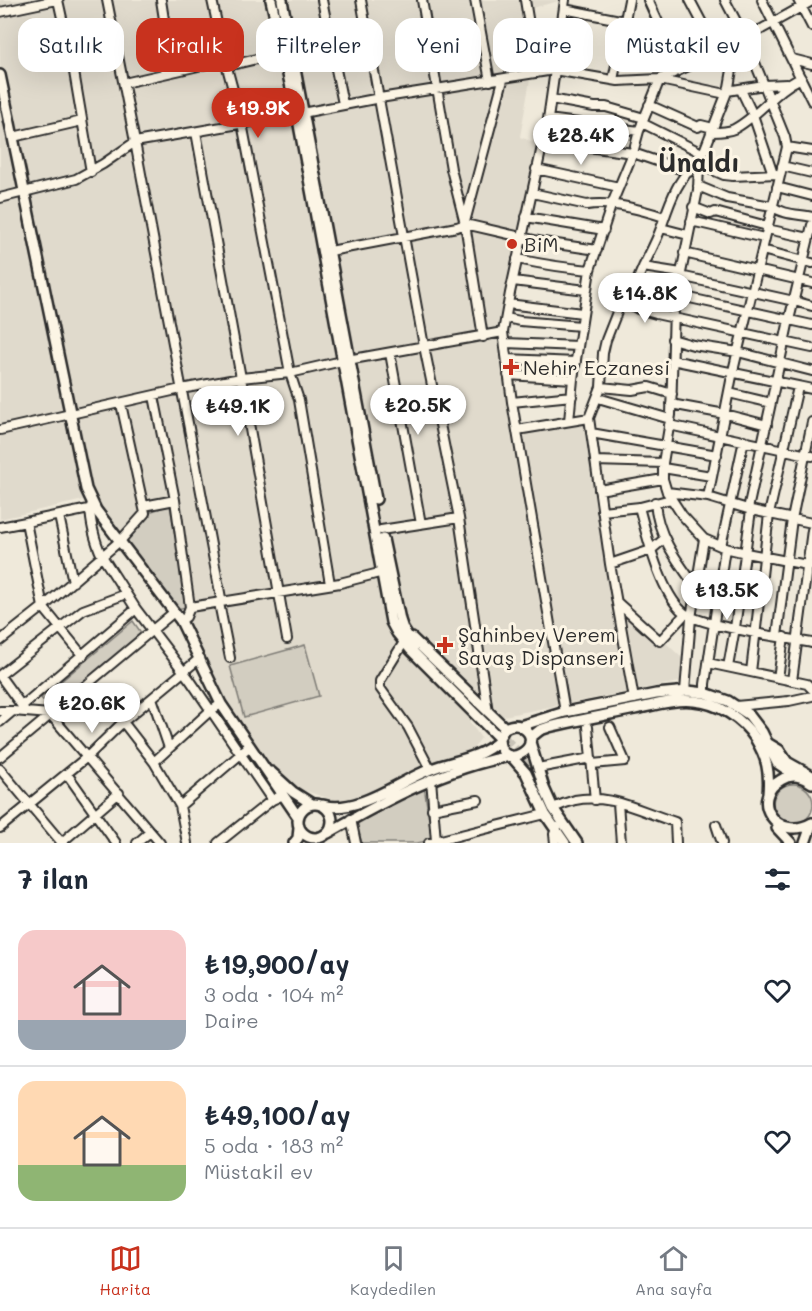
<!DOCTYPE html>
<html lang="tr">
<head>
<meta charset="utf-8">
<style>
  :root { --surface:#fff; --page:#f2f2f3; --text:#1f2937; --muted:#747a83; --line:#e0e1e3; --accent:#c8321e }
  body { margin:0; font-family:Mali,sans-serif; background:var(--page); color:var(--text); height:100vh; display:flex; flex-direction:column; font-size:22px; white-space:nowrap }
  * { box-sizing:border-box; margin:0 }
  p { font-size:20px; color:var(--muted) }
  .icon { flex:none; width:33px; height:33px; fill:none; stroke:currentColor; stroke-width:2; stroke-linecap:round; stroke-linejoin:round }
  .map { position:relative; height:843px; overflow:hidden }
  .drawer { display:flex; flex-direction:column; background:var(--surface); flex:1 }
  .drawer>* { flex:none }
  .banner { position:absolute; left:18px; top:18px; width:777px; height:54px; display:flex; gap:12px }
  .price { position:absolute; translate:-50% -51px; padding:0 14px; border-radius:21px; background:#fff; color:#222; font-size:20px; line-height:39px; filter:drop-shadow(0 2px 3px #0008) }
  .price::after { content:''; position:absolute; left:50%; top:36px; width:18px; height:14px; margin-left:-9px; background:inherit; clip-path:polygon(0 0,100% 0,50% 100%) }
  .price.selected { background:var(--accent); color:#fff }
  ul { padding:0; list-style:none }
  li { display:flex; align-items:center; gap:18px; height:150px; padding:0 18px }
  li+li { border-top:2px solid var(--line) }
  li span { display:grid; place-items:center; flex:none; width:168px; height:120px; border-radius:18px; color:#555 }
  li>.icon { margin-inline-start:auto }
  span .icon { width:72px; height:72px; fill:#fffc; stroke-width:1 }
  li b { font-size:26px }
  h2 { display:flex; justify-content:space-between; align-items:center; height:72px; padding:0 18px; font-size:26px }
  .tag { padding:0 21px; border-radius:18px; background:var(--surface); box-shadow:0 6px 24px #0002; font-size:21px; line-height:54px }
  .tag.selected { background:var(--accent); color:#fff }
  .menu { display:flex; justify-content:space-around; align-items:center; height:84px; border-top:2px solid var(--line); background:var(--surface); font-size:16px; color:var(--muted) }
  .menu a { display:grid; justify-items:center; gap:3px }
  .menu .selected { color:var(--accent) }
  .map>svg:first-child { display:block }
  .built { fill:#e0dacc }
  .green { fill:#d2cdc0; stroke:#7e7c76; stroke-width:1.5 }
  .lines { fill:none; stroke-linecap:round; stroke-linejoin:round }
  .major-tunnel { stroke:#c8c3b7; stroke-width:9; stroke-dasharray:9 4.5; stroke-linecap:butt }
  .minor-casing { stroke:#2b2b2b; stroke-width:12 }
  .major-casing { stroke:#2b2b2b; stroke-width:14 }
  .minor { stroke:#fcf5e5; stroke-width:8 }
  .major { stroke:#fcf5e5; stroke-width:9 }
  .poi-dot { fill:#c8321e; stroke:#fcf5e5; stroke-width:2 }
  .labels { text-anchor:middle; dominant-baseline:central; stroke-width:6; stroke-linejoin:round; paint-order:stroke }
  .poi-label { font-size:20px; fill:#2b2b2b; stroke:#fcf5e5; text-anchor:start }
  .district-label { font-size:26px; font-weight:bold; fill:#2b2b2b; stroke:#fcf5e5 }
</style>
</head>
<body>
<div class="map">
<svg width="812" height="843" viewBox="0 0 812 843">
  <rect width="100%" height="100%" fill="#efe9da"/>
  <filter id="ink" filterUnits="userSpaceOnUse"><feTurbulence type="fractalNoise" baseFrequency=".0167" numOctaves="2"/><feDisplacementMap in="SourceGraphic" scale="12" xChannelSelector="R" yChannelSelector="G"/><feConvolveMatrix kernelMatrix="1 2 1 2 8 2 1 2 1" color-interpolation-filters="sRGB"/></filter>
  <g filter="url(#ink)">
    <path class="built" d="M 0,0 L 562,0 L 529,9 L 540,77 L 530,80 L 520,137 L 544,146 L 505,345 L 520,434 L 589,422 L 622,602 L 682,658 L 684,681 L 493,718 L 482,704 L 469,721 L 481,738 L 471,752 L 349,805 L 287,785 L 257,748 L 176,617 L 92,498 L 0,519 Z"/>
    <path class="green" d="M 170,505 L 185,592 L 186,607 L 177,609 L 126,540 L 152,511 Z
      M 133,621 L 142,634 L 51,709 L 41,698 Z
      M 305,645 L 319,696 L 244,717 L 230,666 Z
      M773 804a20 20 0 1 1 40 0a20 20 0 1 1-40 0Z
      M 424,786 L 432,840 L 417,843 L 362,843 L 355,821 Z"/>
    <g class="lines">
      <path class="major-tunnel" d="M 495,729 L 516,750 L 533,777
        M 540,795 L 570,843"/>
      <defs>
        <path id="minor" d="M 58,0 L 74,72 L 91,172
          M 161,0 L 172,71
          M 212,0 L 225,60 L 242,123 L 290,373 L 299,400 L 330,584
          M 322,0 L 343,104
          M 361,0 L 424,346 L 459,518 L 488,712
          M 422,0 L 451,169 L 465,224 L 483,337
          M 475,0 L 490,81
          M 525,0 L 537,73
          M 648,0 L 680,70
          M 690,0 L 718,53
          M 762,0 L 812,101
          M 798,0 L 812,27
          M 564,9 L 625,21
          M 0,12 L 57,0
          M 724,50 L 732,70 L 729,87 L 699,164 L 698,190 L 674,307 L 671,415 L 663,463 L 663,479 L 667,492 L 682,515 L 704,539 L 725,548 L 746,553 L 812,566
          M 792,59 L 812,64
          M 227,66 L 282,53
          M 613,80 L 629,0
          M 660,80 L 726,94
          M 124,83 L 225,60
          M 741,90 L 753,115 L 773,174
          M 727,91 L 764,85 L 787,84
          M 551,99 L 594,107 L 606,107 L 644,118
          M 649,105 L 698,127 L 701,125 L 713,128
          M 548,119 L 639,131
          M 642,123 L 702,153
          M 196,132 L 241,378 L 290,373 L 342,361 L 503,332
          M 711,132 C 718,132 728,132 734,129 C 759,116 775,90 801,78
          M 13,137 L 82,121
          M 543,141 L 633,153 L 689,172
          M 787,147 L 812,151
          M 699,164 L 724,175 L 733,176 L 776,174
          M 782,166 L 812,173
          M 536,169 L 619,187
          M 698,186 L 727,198 L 772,206 C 783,215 799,214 812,217
          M 777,187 L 812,196
          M 532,193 L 587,205 C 611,201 640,209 664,217
          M 0,198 L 76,179 L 103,164 L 135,142 L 107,0
          M 693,207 L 711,214 L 715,212 L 767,226
          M 526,217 L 604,230
          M 691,221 L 764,238
          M 465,222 L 503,80
          M 661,228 L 688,235
          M 767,229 L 809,238
          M 762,250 L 812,263
          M 330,251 L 457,227 L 465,224 L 543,242 L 597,250
          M 684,253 L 812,283
          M 517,259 C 541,264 566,268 590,270
          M 643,267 L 681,273
          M 680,276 L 794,301
          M 513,281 L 586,290
          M 636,285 L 671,296 L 676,295 L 812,325
          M 794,301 L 812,306
          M 622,302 L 632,305 L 638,309 L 656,314 L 812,348
          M 508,304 L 582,313
          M 506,318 L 520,321 L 581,326
          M 672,339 L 693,345 L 738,352 L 812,371
          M 506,343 L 578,346
          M 390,353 L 421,524
          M 507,359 L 576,362
          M 672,360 L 812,389
          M 508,375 L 573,379
          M 601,387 L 632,390 L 649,387 L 672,394
          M 729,393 L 771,403
          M 154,396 L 175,500 L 190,607 L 186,617 L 181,621
          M 598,398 L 670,419
          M 512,402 L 572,396
          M 671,404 L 725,414 L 767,425
          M 569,421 L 573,379 L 590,270 L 611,206 L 633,153 L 639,131 L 660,79
          M 669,425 L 812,456
          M 0,430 L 181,389 L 241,378 L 287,639
          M 517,430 L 589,418
          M 591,433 L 717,455
          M 595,461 L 663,463
          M 663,468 L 711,476
          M 599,490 L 663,479
          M 667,492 L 708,497 L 751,510 L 812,523
          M 708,497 L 733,371 L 787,147 L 785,137 L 745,38 L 725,0
          M 655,502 C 657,535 677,561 696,587
          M 92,503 C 87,514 96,544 102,556 L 136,609 L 190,680 L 272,800
          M 144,506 L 175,500
          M 639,507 C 647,536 660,592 683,612 C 699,626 786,638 812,643
          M 748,509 L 789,320 L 812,225
          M 602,511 L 640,507 L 671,499
          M 59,516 L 73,582
          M 0,527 L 26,522
          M 381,530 L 459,518
          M 721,546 L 744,440
          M 610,564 L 651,550 L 664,539
          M 618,603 L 660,641 L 685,614
          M 190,607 L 340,583 L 383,572
          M 777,636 L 792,519 L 812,422
          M 0,641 L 43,607 L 26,522 L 89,509
          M 404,642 L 380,681 L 380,688 L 408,727 L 430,769
          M 83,656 L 43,607 L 121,540 L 145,513 L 121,404
          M 230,658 L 219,603 L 221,598 L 135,142 L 297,114 L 380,98 L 554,70 L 618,81 L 660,79 L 724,50 L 812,1
          M 708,663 L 807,684 L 812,689
          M 728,667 L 735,628 L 751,510
          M 751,672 L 769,514 L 798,387
          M 0,675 L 83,610 L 126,594
          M 0,676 L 24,709
          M 778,678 L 784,637
          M 792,681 L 812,530
          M 685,691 L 691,618 L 704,539
          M 705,693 L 705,684 L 725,548
          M 152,698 L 169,748
          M 634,699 L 610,564 L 589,418 L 601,387 L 603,353 L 606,340 L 625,292 L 634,288 L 636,285 C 642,265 654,248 661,228 C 668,208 678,173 699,164
          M 22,706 L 136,609
          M 736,706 L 789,701 L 812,696
          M 0,711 L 13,711
          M 565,712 L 512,402 L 503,332 L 510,293 L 548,119 L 565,0
          M 0,722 L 13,711 L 50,714 L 160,843
          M 123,722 L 154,762 L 180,806 L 187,843
          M 588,727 L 595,800
          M 0,757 L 174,612
          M 154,762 L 210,711 L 221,704
          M 592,764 L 625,761 L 610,727
          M 538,768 L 591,758
          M 0,769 L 62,843
          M 67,774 L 116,843
          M 431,779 L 436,841
          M 618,803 L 621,843
          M 180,806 L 250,746
          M 553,808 C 560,805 568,802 575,800 C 610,793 642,812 675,822 L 676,843
          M 432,809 L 478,800
          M 351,819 L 356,843
          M 716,825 L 722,843
          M 0,828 L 87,757 L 123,722 L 200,658
          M 61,843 L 119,793
          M 137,843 L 150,832
          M 218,843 L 272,800 L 283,795
          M 429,843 L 545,814
          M 555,843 L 554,834 L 557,827"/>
        <path id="major" d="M 271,0 L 297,114 L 391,622 L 397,633 L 410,649 L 499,738 C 500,776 549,745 523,728 C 517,723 511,725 505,728 L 499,738
          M 282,0 L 376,499
          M 0,75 L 86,489 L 96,510 L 181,621 L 221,704 L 298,817
          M 383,539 L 400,620 L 403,629 L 414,646
          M 412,638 L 505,728
          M 520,726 L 565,712 L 656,694 L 688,691 L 705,693 L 728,701 L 749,715 L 762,732 L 777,763 L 796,776
          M 530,738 L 540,730 L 549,727 C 578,720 606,715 635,709 C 654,705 675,699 694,701 C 718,703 742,718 755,738 C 767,758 770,771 768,794
          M 530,742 L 544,788 L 553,808 L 577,843
          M 769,744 L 779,750 L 787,762 L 812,776
          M 511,756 L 526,773 L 545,814 L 565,843
          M 271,772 L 293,792 L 312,804
          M 812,783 C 802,776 792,773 781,780 C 748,798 777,843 812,823
          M298 821a17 17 0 1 1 34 0a17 17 0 1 1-34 0Z
          M 323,805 C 357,815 399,781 431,769 C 455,760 479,759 499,741
          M 777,828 L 791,843
          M 328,833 C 386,800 444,768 510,756
          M 294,843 L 298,838 L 299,827
          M 805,843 L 812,823"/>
      </defs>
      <use href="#minor" class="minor-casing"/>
      <use href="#major" class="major-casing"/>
      <use href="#minor" class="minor"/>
      <use href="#major" class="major"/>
    </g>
  </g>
  <g class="poi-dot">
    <circle cx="512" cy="244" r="6"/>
    <path d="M508 358h6v6h6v6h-6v6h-6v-6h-6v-6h6z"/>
    <path d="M442 636h6v6h6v6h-6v6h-6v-6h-6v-6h6z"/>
  </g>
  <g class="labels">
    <g class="poi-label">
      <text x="524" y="244">BiM</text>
      <text x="523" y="367">Nehir Eczanesi</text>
      <text x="458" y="634">Şahinbey Verem<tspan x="458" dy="23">Savaş Dispanseri</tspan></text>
    </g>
    <g class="district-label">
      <text x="699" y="162">Ünaldı</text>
    </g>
  </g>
</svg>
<b class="price selected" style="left:258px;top:139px">₺19.9K</b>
<b class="price" style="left:581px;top:166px">₺28.4K</b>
<b class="price" style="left:645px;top:324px">₺14.8K</b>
<b class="price" style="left:418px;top:436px">₺20.5K</b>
<b class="price" style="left:238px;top:437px">₺49.1K</b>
<b class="price" style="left:727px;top:621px">₺13.5K</b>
<b class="price" style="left:92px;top:734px">₺20.6K</b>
<div class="banner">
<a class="tag">Satılık</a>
<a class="tag selected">Kiralık</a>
<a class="tag">Filtreler</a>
<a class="tag">Yeni</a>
<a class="tag">Daire</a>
<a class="tag">Müstakil ev</a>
</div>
</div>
<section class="drawer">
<h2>7 ilan<svg class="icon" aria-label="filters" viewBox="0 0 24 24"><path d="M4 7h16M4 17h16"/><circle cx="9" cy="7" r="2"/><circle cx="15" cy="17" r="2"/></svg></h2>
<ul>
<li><span style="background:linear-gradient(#f6c9c9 75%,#9aa5b1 0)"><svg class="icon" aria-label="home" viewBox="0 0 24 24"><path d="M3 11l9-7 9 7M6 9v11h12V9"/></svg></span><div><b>₺19,900/ay</b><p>3 oda · 104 m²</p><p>Daire</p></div><svg class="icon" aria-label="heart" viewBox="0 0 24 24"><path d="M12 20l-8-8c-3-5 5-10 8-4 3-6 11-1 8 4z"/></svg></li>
<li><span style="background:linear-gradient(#ffd9b3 70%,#8fb573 0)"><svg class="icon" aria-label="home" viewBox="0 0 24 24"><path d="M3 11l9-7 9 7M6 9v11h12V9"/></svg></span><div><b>₺49,100/ay</b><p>5 oda · 183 m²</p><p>Müstakil ev</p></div><svg class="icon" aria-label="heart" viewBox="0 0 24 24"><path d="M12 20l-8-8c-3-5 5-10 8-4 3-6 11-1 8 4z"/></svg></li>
</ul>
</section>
<nav class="menu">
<a class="selected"><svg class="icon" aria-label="map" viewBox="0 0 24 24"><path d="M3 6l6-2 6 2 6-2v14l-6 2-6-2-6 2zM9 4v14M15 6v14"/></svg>Harita</a>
<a><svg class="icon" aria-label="saved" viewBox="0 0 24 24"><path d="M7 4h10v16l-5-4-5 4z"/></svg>Kaydedilen</a>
<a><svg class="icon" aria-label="home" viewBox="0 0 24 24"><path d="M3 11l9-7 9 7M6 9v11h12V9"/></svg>Ana sayfa</a>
</nav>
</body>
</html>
